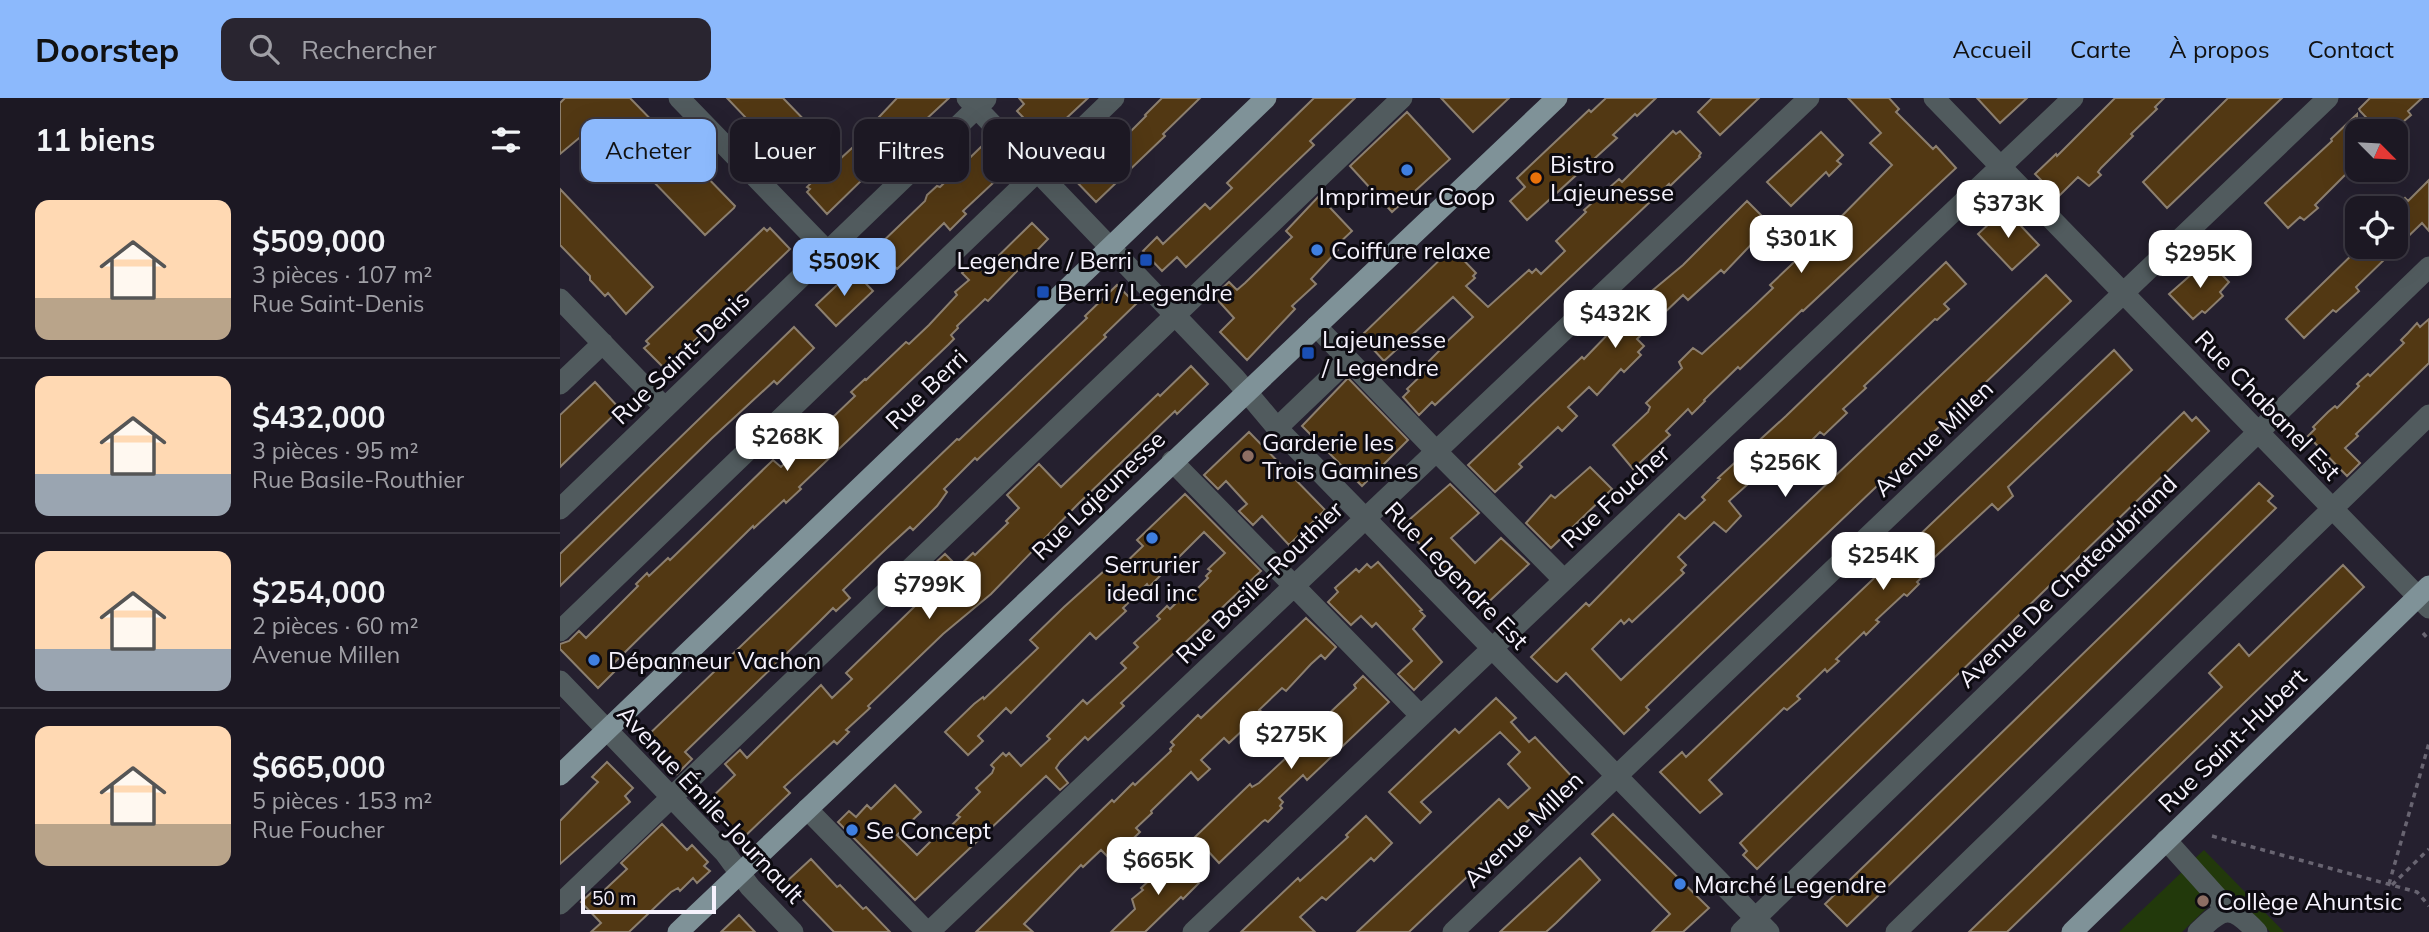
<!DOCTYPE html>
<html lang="fr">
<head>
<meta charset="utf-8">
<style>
  :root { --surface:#1c1823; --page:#292530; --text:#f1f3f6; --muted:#a0a0a6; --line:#3a3741; --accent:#8cb9fc }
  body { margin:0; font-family:Mulish,sans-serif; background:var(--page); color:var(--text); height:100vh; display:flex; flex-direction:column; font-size:26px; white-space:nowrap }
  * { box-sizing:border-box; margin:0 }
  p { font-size:23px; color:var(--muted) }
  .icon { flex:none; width:38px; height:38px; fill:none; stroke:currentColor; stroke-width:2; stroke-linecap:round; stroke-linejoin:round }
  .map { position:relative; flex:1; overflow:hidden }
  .side { display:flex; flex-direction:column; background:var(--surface); width:560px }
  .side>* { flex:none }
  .guide { position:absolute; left:21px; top:21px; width:665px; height:63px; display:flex; gap:14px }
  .needle { width:46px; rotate:114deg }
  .buttons { position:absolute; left:1785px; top:21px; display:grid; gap:14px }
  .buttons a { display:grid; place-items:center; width:63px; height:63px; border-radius:14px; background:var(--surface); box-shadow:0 7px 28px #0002,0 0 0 2px var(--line); font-size:35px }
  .scale { position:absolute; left:21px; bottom:18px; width:135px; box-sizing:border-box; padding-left:7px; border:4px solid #f6f2fd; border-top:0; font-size:19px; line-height:24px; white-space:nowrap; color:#f6f2fd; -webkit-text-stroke:5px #0d0b11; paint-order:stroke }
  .price { position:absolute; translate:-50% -60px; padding:0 16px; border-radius:14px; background:#fff; color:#222; font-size:23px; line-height:46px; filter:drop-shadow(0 2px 4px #0008) }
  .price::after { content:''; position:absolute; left:50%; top:42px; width:21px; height:16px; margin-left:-10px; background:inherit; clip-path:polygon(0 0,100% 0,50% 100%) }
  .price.selected { background:var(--accent); color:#111 }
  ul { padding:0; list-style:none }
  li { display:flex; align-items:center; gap:21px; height:175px; padding:0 35px }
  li+li { border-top:2px solid var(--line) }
  li span { display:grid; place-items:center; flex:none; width:196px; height:140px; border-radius:14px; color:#555 }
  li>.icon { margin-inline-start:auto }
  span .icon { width:84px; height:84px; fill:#fffc; stroke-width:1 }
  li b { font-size:30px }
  h2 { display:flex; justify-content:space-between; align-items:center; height:84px; padding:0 35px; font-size:30px }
  .chip { padding:0 24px; border-radius:14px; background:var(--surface); box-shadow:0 7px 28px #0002,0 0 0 2px var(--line); font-size:24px; line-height:63px }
  .chip.selected { background:var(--accent); color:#111 }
  header { display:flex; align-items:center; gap:42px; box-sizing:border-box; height:98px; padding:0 35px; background:var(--accent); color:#111 }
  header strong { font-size:33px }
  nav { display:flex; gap:38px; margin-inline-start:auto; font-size:24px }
  .search { width:490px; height:63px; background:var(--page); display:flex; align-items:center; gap:18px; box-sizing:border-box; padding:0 24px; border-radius:14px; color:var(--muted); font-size:26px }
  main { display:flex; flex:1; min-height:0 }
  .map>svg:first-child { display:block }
  .green { fill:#22390b }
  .building { fill:#523813; stroke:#8c7f6f; stroke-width:2 }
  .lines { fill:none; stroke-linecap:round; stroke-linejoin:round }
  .path { stroke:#686471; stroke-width:3.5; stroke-dasharray:5 5; stroke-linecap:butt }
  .minor { stroke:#515b5e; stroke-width:21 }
  .major { stroke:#7f9298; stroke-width:21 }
  .shop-dot { fill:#3f7fe0; stroke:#0d0b11; stroke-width:2.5 }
  .food-dot { fill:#e8710a; stroke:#0d0b11; stroke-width:2.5 }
  .transit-dot { fill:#1a4fb4; stroke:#0d0b11; stroke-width:2.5 }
  .education-dot { fill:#8d6e63; stroke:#0d0b11; stroke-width:2.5 }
  .labels { text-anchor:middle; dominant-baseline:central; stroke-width:6; stroke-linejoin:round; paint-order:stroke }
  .poi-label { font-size:24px; fill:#f6f2fd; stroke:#0d0b11; text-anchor:start }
  .street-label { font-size:24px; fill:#f6f2fd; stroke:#0d0b11 }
</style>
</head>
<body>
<header>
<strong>Doorstep</strong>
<div class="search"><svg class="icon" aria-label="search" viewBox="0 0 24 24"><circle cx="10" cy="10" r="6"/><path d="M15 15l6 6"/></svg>Rechercher</div>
<nav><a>Accueil</a><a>Carte</a><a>À propos</a><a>Contact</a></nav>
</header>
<main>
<section class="side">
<h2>11 biens<svg class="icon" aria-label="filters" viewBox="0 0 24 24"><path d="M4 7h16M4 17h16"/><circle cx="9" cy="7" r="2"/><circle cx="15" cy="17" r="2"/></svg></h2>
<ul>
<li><span style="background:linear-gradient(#ffd9b3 70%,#b9a48a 0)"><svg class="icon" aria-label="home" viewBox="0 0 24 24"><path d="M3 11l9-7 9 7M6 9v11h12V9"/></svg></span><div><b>$509,000</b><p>3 pièces · 107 m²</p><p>Rue Saint-Denis</p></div></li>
<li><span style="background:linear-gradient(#ffd9b3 70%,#9aa5b1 0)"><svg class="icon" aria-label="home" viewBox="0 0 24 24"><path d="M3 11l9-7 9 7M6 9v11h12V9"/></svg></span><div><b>$432,000</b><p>3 pièces · 95 m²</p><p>Rue Basile-Routhier</p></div></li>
<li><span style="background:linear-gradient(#ffd9b3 70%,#9aa5b1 0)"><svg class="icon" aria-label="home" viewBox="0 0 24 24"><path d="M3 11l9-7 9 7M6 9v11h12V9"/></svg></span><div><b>$254,000</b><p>2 pièces · 60 m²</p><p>Avenue Millen</p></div></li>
<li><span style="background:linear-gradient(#ffd9b3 70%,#b9a48a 0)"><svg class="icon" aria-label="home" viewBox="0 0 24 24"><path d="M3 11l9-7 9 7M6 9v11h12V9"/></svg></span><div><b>$665,000</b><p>5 pièces · 153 m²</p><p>Rue Foucher</p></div></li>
</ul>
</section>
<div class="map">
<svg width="1869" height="834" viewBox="0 0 1869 834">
  <rect width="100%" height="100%" fill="#25202f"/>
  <path class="green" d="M 1644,752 L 1724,834 L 1710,834 L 1685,807 L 1675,801 L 1665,799 L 1633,762 Z
    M 1623,773 L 1651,806 L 1622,834 L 1559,834 Z"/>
  <path class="building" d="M 5,0 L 70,0 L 175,108 L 174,110 L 145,137 L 37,25 L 0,56 L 0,5 Z
    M 167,0 L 223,0 L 253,31 L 250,34 L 253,37 L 225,61 Z
    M 337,0 L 389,0 L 319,65 L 301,76 L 304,80 L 267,116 L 247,94 L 250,91 L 247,89 L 275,61 L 278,59 L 280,61 L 304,39 L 302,37 Z
    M 459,0 L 528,0 L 484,41 L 457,13 L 464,6 Z
    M 602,0 L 640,0 L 603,36 L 605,38 L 536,104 L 511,78 L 544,46 L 551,53 L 586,18 L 585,17 Z
    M 754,0 L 795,0 L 750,43 L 754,47 L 626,169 L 617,159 L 602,173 L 583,153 L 597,139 L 603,146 L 645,106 L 650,111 L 672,90 L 667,85 Z
    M 881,0 L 949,0 L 913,34 Z
    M 1046,0 L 1096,0 L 1077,18 L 1075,16 L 1053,37 L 1057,40 L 967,122 L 950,103 L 965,89 L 957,80 L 1029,12 L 1031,14 Z
    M 1152,0 L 1199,0 L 1160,37 L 1138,14 Z
    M 1288,0 L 1329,0 L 1339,11 L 1336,14 L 1373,51 L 1376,48 L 1396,70 L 1243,213 L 1242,212 L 1180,271 L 1178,269 L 1144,302 L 1145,303 L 1132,316 L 1128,311 L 1106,333 L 1110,337 L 1073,371 L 1053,347 L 1088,314 L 1090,309 L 1086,305 L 1122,270 L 1119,264 L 1133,250 L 1142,256 L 1192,210 L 1213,190 L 1210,187 L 1269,131 L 1332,67 L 1310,45 L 1321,35 Z
    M 1417,0 L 1467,0 L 1440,25 Z
    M 1555,0 L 1604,0 L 1595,9 L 1597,11 L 1571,36 L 1573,38 L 1541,70 L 1538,74 L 1541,77 L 1529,88 L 1518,79 L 1499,98 L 1497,95 L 1496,97 L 1475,76 L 1496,56 L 1497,58 Z
    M 1668,0 L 1722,0 L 1607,110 L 1583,84 Z
    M 1810,0 L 1862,0 L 1848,13 L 1851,17 L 1836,30 L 1834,27 L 1828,33 L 1819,33 L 1800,13 L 1799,11 Z
    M 847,14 L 890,61 L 832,114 L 790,68 Z
    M 1797,16 L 1797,65 L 1755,107 L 1758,110 L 1744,122 L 1740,119 L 1728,130 L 1705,105 L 1772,43 L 1771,41 Z
    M 1113,33 L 1116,36 L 1120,33 L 1141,55 L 1139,58 L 1140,59 L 1110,88 L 1109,86 L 875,307 L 872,304 L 859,317 L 843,299 L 849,293 L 847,291 L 872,267 L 869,263 L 880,252 L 879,251 L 913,219 L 893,199 L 824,263 L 801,238 L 892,150 L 916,175 L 913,178 L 915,180 L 906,188 L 928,209 L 969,172 L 972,175 L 976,171 L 981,176 L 1005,153 L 996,143 L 1023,117 L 1026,114 L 1024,112 L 1059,81 L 1062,84 Z
    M 1261,34 L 1283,57 L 1277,63 L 1281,66 L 1269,78 L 1266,74 L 1231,108 L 1207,84 Z
    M 424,46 L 448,71 L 403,113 L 406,116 L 390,132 L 384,125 L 337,171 L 316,150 L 365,103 L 367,97 L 377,88 L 380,89 Z
    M 1869,82 L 1869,133 L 1862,125 L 1796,189 L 1799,193 L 1776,214 L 1773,212 L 1744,240 L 1726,221 L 1800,149 L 1836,149 L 1836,109 L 1845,100 L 1848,103 Z
    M 0,91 L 93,189 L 66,216 L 48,195 L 45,198 L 30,182 L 30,178 L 0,147 Z
    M 759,98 L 792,133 L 775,149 L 778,152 L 751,181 L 756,186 L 732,208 L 735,211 L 687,262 L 660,234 L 674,220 L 654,198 L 669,184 L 677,192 L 685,185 L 732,139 L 726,133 Z
    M 1187,103 L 1208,124 L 1203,129 L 1205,132 L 1164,175 L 1161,172 L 1128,202 L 1123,197 L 1077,241 L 1084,248 L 1078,254 L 1081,257 L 1064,274 L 1061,271 L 1037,297 L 1029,289 L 1008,309 L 1017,318 L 1002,333 L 998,329 L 959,366 L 962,369 L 935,394 L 908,367 L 1022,259 L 1024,261 L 1081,202 L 1123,167 Z
    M 1445,111 L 1479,147 L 1452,172 L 1418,136 Z
    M 472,125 L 488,141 L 428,203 L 425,201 L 397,228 L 398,230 L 391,237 L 394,241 L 388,247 L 239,389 L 241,391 L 226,405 L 224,402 L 194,430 L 193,428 L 52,567 L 57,571 L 38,590 L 0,551 L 0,546 L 9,543 L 19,533 L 26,540 L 78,488 L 76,486 L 87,475 L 89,478 L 108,460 L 110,462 L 213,362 L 221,369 L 295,298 L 291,294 L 305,281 L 306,282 L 346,244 L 349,246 L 369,227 L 397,197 L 395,194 L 409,182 L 402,175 L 413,164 L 423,173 Z
    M 204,130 L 207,133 L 210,130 L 230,151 L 105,271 L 84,250 L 89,246 L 86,243 Z
    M 1648,162 L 1669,184 L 1660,194 L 1663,198 L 1645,215 L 1642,213 L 1633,221 L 1609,196 Z
    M 1386,164 L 1406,186 L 1384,206 L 1389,211 L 1377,222 L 1375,221 L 1304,288 L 1306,290 L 1283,311 L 1287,315 L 1264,337 L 1260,334 L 1231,363 L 1234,366 L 1223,376 L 1220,373 L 1215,378 L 1207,369 L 1169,403 L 1181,418 L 1166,434 L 1154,424 L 1118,459 L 1126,467 L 1121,472 L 1124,475 L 1072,524 L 1069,521 L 1064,526 L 1061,522 L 1032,551 L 1061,582 L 1486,177 L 1511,203 L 1143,554 L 1086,609 L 1089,612 L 1064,636 L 1006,575 L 997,584 L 993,581 L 971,559 L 1026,505 L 1029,508 L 1119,416 L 1125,421 L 1145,402 L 1142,399 L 1160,381 L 1158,380 L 1226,318 Z
    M 293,172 L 313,193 L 276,228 L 256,207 Z
    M 557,187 L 576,206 L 544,237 L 546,239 L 417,362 L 415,360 L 384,391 L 387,394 L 377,408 L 353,432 L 350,429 L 327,450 L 283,492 L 290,500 L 276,513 L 273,510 L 259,524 L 125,654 L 132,661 L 117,676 L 84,641 L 397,341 L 399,342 L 527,220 L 525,218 Z
    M 1869,221 L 1869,265 L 1796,336 L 1798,338 L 1785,350 L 1800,365 L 1787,378 L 1748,338 L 1755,331 L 1753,329 L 1768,314 L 1775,308 L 1777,310 L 1799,288 L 1797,286 L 1808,276 L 1810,278 L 1844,245 L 1841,242 L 1848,235 L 1857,225 L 1860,229 Z
    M 234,229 L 254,250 L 217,286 L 214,283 L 151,341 L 0,488 L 0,456 Z
    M 1554,252 L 1572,272 L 1448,389 L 1453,398 L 1438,412 L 1432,406 L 1392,443 L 1363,470 L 1367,474 L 1357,484 L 1359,486 L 1347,498 L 1344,496 L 1316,522 L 1319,524 L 1306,537 L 1304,534 L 1276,561 L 1279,563 L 1267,574 L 1265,571 L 1237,598 L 1240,601 L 1227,612 L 1224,610 L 1149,682 L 1162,696 L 1140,715 L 1100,674 L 1122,654 L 1126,659 Z
    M 631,268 L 648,286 L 617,316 L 615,313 L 518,406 L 431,496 L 383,536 L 308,608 L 310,610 L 286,632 L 289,634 L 277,646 L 274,643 L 224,689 L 230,695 L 181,742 L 146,705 L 175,677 L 165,666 L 180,652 L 187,660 L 261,587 L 272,600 L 292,581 L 286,575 L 385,479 L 373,467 L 385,456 L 398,469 L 413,455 L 415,457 L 448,425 L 446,423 L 459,410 L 447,397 L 479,366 L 501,389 L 598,296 L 600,298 Z
    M 788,280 L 848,342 L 802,388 L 742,328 Z
    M 35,284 L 60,311 L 0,369 L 0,317 Z
    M 1624,314 L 1632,323 L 1636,319 L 1649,333 L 1197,771 L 1183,757 L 1187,753 L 1180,745 Z
    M 689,334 L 765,412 L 729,447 L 702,418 L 693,427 L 679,413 L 687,406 L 666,383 L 658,391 L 644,377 Z
    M 1030,369 L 1052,391 L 991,450 L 966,425 L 991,397 L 995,400 Z
    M 1699,385 L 1713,398 L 1708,403 L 1716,410 L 1287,828 L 1265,806 Z
    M 890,386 L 919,415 L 891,440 L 915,465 L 941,440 L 969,466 L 922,510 L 842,428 Z
    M 625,396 L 701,473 L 561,605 L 564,608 L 528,642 L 525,639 L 500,664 L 496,670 L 508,685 L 500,692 L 486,678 L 355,802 L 278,724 L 289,713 L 296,719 L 307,707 L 311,711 L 335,687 L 361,714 L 337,737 L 357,757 L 376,738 L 378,741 L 400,719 L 397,717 L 420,694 L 416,690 L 432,675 L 434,670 L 431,667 L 443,655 L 446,658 L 449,655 L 461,668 L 490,641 L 487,638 L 523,602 L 527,606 L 566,570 L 561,565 L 578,549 L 574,545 L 600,521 L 597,518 L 607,508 L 610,511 L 620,501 L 624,504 L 648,480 L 646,478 L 651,473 L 648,471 L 665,455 L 644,434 L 589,489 L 587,486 L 563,510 L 566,513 L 536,541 L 530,535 L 451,615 L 446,610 L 418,638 L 423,643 L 408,657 L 385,634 L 414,606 L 423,599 L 424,601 L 478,550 L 470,542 L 504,509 L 554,464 L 560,470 L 583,448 L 577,442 Z
    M 818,464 L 862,512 L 860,513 L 865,518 L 853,531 L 882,564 L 854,592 L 838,576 L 852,563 L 816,525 L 812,529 L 801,518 L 791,527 L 768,504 L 778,494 L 775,490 L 796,471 L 799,474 L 807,466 L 811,470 Z
    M 1783,467 L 1804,489 L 1447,834 L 1409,834 L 1662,589 L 1649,575 L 1679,546 L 1689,558 Z
    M 746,520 L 776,549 L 765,561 L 761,557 L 751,566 L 726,593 L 722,590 L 699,612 L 702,614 L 669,645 L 664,640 L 641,662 L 650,671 L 638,682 L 631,674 L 591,713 L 592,715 L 576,730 L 580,734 L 551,762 L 541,752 L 523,769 L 521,767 L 464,826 L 473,834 L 416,834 L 552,702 L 554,704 L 573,685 L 575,687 L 611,653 L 610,651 L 614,647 L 611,644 L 638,617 L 641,620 Z
    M 803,578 L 829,604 L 747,682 L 743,677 L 719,700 L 723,704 L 720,708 L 722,710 L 708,724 L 705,722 L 702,724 L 659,765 L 635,739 L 690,686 L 692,689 L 699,685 L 728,658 L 726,656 L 796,590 L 794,587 Z
    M 936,600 L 956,620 L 951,624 L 969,644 L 975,639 L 1015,682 L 948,740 L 849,834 L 797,834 L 939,701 L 948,710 L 970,690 L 948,666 L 960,654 L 940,634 L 861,704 L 871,714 L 860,725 L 829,694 L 895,631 L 899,635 Z
    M 47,664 L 73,690 L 65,698 L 70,704 L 0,766 L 0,723 L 38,684 L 32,679 Z
    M 1053,716 L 1149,810 L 1123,834 L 1092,834 L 1110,816 L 1032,736 Z
    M 806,718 L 832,745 L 814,763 L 811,760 L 766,802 L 762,799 L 740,819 L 755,834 L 681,834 L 738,780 L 740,783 L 788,739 L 786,737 Z
    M 102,726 L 127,752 L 132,747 L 148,764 L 144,768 L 150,773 L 137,785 L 133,780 L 120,793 L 118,790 L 111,794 L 69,834 L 31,834 L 41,825 L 21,804 L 32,794 L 37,799 L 67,771 L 61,765 Z
    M 1020,760 L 1040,782 L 996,825 L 986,834 L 940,834 Z
    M 251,761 L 277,789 L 280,787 L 303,811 L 306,809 L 330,834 L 274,834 L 226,784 Z
    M 617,761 L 639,785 L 623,801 L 621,799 L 585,834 L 551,834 L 575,811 L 572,801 L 583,792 L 581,790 L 610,763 L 612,765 Z
    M 179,817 L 195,834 L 161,834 Z"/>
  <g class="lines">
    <path class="path" d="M 1863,535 L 1869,542
      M 1652,738 L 1857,794 L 1869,808
      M 1829,786 L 1869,645
      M 1832,787 L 1869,751"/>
    <path class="minor" d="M 119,0 L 268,154
      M 407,0 L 675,280 L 717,330 L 1209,834
      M 1374,0 L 1869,510
      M 0,201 L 105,310
      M 756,228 L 876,353 L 1004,482
      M 0,286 L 43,245
      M 717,330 L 788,262
      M 612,363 L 861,618
      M 0,411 L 426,1
      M 0,533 L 554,0
      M 0,583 L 165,755 L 190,789 L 233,834
      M 247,711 L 367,834
      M 1606,742 L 1658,800 L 1664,814
      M 0,806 L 842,0
      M 369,834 L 1249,0
      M 633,834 L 1513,0
      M 893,834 L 1768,0
      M 1181,834 L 1869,169
      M 1336,834 L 1869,317
      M 1638,834 C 1664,808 1671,807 1697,834"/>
    <path class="major" d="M 0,677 L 706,0
      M 118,834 L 997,0
      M 1512,834 L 1869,488"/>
  </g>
  <g class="shop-dot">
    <circle cx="847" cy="72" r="7"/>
    <circle cx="757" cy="152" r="7"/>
    <circle cx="592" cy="440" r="7"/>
    <circle cx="34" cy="562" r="7"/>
    <circle cx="292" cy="732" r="7"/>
    <circle cx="1120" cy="786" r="7"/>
  </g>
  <circle class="food-dot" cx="976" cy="80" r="7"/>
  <g class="transit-dot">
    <rect x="579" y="155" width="14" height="14" rx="3.5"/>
    <rect x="476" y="187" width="14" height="14" rx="3.5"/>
    <rect x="741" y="248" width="14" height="14" rx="3.5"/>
  </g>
  <g class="education-dot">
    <circle cx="688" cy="358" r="7"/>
    <circle cx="1643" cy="803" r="7"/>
  </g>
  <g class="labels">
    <g class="poi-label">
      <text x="990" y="66">Bistro<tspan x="990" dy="28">Lajeunesse</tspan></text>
      <text x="847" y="98" text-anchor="middle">Imprimeur Coop</text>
      <text x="771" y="152">Coiffure relaxe</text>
      <text x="572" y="162" text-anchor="end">Legendre / Berri</text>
      <text x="497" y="194">Berri / Legendre</text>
      <text x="762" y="241">Lajeunesse<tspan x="762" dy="28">/ Legendre</tspan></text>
      <text x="702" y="344">Garderie les<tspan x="702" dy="28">Trois Gamines</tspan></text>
      <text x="592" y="466" text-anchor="middle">Serrurier<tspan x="592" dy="28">ideal inc</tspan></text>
      <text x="48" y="562">Dépanneur Vachon</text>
      <text x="306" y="732">Se Concept</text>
      <text x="1134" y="786">Marché Legendre</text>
      <text x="1657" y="803">Collège Ahuntsic</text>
    </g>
    <g class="street-label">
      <text transform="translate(120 259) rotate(-44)">Rue Saint-Denis</text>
      <text transform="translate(366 291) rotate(-44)">Rue Berri</text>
      <text transform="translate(1708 307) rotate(46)">Rue Chabanel Est</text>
      <text transform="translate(1373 340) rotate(-44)">Avenue Millen</text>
      <text transform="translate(538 397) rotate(-44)">Rue Lajeunesse</text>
      <text transform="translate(1055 398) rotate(-43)">Rue Foucher</text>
      <text transform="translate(897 477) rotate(46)">Rue Legendre Est</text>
      <text transform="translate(1507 483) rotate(-44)">Avenue De Chateaubriand</text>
      <text transform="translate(699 484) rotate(-44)">Rue Basile-Routhier</text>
      <text transform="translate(1672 642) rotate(-44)">Rue Saint-Hubert</text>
      <text transform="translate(151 706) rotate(47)">Avenue Émile-Journault</text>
      <text transform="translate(963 731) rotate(-44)">Avenue Millen</text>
    </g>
  </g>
</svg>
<div class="buttons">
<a><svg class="needle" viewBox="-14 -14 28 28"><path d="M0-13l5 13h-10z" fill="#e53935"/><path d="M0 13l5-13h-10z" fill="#a0a0a6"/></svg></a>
<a><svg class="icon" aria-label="locate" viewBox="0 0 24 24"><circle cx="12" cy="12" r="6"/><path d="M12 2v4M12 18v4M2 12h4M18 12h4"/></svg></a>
</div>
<div class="scale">50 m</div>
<b class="price" style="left:1448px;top:142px">$373K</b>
<b class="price" style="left:1241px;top:177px">$301K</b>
<b class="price" style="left:1640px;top:192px">$295K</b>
<b class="price selected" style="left:284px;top:200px">$509K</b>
<b class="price" style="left:1055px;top:252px">$432K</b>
<b class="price" style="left:227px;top:375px">$268K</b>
<b class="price" style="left:1225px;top:401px">$256K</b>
<b class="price" style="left:1323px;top:494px">$254K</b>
<b class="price" style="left:369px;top:523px">$799K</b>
<b class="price" style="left:731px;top:673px">$275K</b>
<b class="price" style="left:598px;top:799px">$665K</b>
<div class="guide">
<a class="chip selected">Acheter</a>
<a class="chip">Louer</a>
<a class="chip">Filtres</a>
<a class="chip">Nouveau</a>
</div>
</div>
</main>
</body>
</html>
